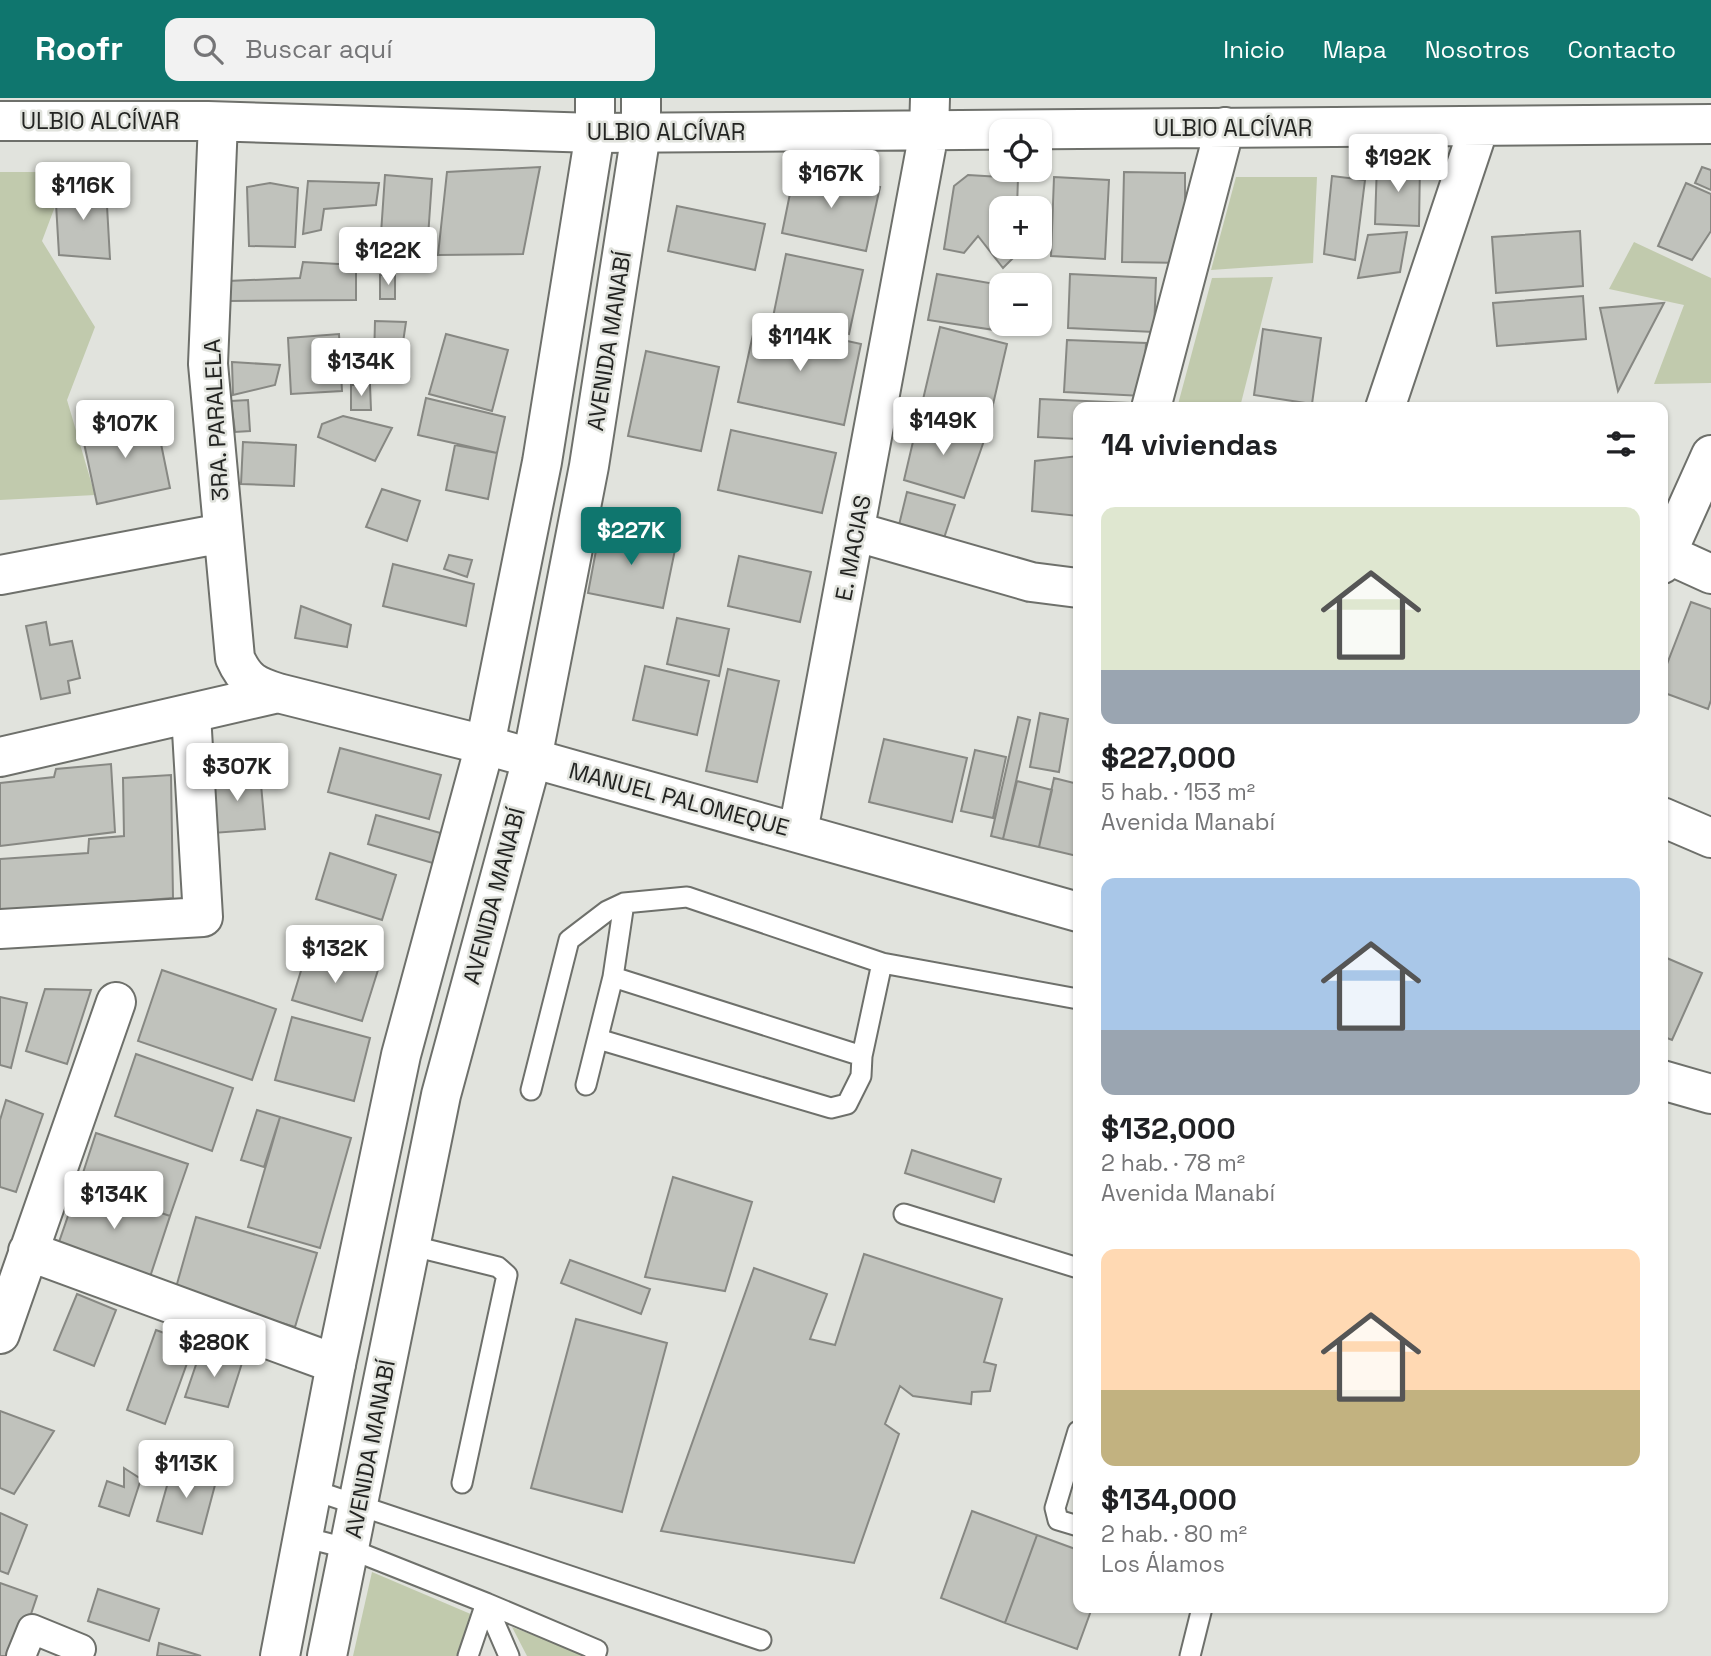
<!DOCTYPE html>
<html lang="es">
<head>
<meta charset="utf-8">
<style>
  :root { --surface:#fff; --page:#f2f2f2; --text:#202124; --muted:#757577; --accent:#0f766e }
  body { margin:0; font-family:"Space Grotesk",sans-serif; background:var(--page); color:var(--text); height:100vh; display:flex; flex-direction:column; font-size:26px; white-space:nowrap }
  * { box-sizing:border-box; margin:0 }
  p { font-size:23px; color:var(--muted) }
  .icon { flex:none; width:38px; height:38px; fill:none; stroke:currentColor; stroke-width:2; stroke-linecap:round; stroke-linejoin:round }
  .map { position:relative; flex:1; overflow:hidden }
  .drawer { position:absolute; left:1073px; top:304px; width:595px; height:1211px; display:flex; flex-direction:column; background:var(--surface); border-radius:14px; box-shadow:0 2px 5px #0004 }
  .drawer>* { flex:none }
  .fabs { position:absolute; left:989px; top:21px; display:grid; gap:14px }
  .fabs a { display:grid; place-items:center; width:63px; height:63px; border-radius:14px; background:var(--surface); box-shadow:0 2px 5px #0004; font-size:35px }
  .price { position:absolute; translate:-50% -60px; padding:0 16px; border-radius:7px; background:#fff; color:#222; font-size:23px; line-height:46px; filter:drop-shadow(0 2px 4px #0008) }
  .price::after { content:''; position:absolute; left:50%; top:42px; width:21px; height:16px; margin-left:-10px; background:inherit; clip-path:polygon(0 0,100% 0,50% 100%) }
  .price.current { background:var(--accent); color:#fff }
  ul { padding:0; list-style:none }
  li { display:grid; align-content:center; gap:14px; height:371px; padding:0 28px }
  li span { display:grid; place-items:center; height:217px; border-radius:14px; color:#555 }
  li>.icon { margin-inline-start:auto }
  span .icon { width:126px; height:126px; fill:#fffc; stroke-width:1 }
  li b { font-size:30px }
  h2 { display:flex; justify-content:space-between; align-items:center; height:84px; padding:0 28px; font-size:30px }
  header { display:flex; align-items:center; gap:42px; box-sizing:border-box; height:98px; padding:0 35px; background:var(--accent); color:#fff }
  header strong { font-size:33px }
  nav { display:flex; gap:38px; margin-inline-start:auto; font-size:24px }
  .search { width:490px; height:63px; background:var(--page); display:flex; align-items:center; gap:18px; box-sizing:border-box; padding:0 24px; border-radius:14px; color:var(--muted); font-size:26px }
  .map>svg:first-child { display:block }
  .green { fill:#c1caad }
  .building { fill:#c0c2bc; stroke:#878883; stroke-width:2 }
  .lines { fill:none; stroke-linecap:round; stroke-linejoin:round }
  .service-casing { stroke:#6e706b; stroke-width:23 }
  .pedestrian-casing { stroke:#6e706b; stroke-width:32 }
  .minor-casing { stroke:#6e706b; stroke-width:42 }
  .secondary-casing { stroke:#6e706b; stroke-width:42 }
  .service { stroke:#fff; stroke-width:19 }
  .pedestrian { stroke:#fff; stroke-width:28 }
  .minor { stroke:#fff; stroke-width:38 }
  .secondary { stroke:#fff; stroke-width:38 }
  .labels { text-anchor:middle; dominant-baseline:central; stroke-width:5; stroke-linejoin:round; paint-order:stroke }
  .street-label { font-size:23px; fill:#232422; stroke:#e1e3dd }
</style>
</head>
<body>
<header>
<strong>Roofr</strong>
<div class="search"><svg class="icon" aria-label="search" viewBox="0 0 24 24"><circle cx="10" cy="10" r="6"/><path d="M15 15l6 6"/></svg>Buscar aquí</div>
<nav><a>Inicio</a><a>Mapa</a><a>Nosotros</a><a>Contacto</a></nav>
</header>
<div class="map">
<svg width="1711" height="1558" viewBox="0 0 1711 1558">
  <rect width="100%" height="100%" fill="#e1e3dd"/>
  <path class="green" d="M 0,74 L 68,74 L 42,143 L 95,229 L 67,302 L 95,397 L 0,402 Z
    M 1236,79 L 1317,79 L 1313,165 L 1211,172 Z
    M 1634,144 L 1711,180 L 1711,285 L 1654,286 L 1684,207 L 1609,191 Z
    M 1273,179 L 1240,309 L 1177,310 L 1212,180 Z
    M 372,1474 L 473,1517 L 459,1558 L 353,1558 Z
    M 512,1529 L 587,1557 L 586,1558 L 527,1558 Z"/>
  <path class="building" d="M 1377,65 L 1420,66 L 1419,128 L 1375,126 Z
    M 540,69 L 523,156 L 438,157 L 447,74 Z
    M 1702,69 L 1711,72 L 1711,92 L 1695,85 Z
    M 795,71 L 880,89 L 866,153 L 782,135 Z
    M 1124,74 L 1185,75 L 1185,165 L 1122,164 Z
    M 385,77 L 432,81 L 427,154 L 380,150 Z
    M 968,77 L 1018,80 L 1017,110 L 1001,110 L 1001,149 L 1024,149 L 1003,170 L 978,138 L 964,155 L 944,151 L 954,88 Z
    M 1332,78 L 1365,82 L 1355,162 L 1324,156 Z
    M 1054,79 L 1109,82 L 1105,161 L 1051,158 Z
    M 308,83 L 379,85 L 376,107 L 324,111 L 321,132 L 303,136 Z
    M 270,85 L 298,90 L 295,149 L 249,148 L 247,89 Z
    M 1686,85 L 1711,96 L 1711,133 L 1692,162 L 1658,148 Z
    M 55,88 L 106,90 L 110,161 L 59,157 Z
    M 677,108 L 765,126 L 755,172 L 668,153 Z
    M 1580,133 L 1583,188 L 1496,195 L 1492,139 Z
    M 1407,134 L 1400,174 L 1358,180 L 1368,137 Z
    M 786,156 L 863,172 L 849,236 L 773,219 Z
    M 303,164 L 356,167 L 356,202 L 228,203 L 228,183 L 300,180 Z
    M 937,176 L 1001,187 L 1001,226 L 1030,226 L 1027,237 L 928,222 Z
    M 1070,176 L 1156,180 L 1154,234 L 1068,230 Z
    M 380,177 L 395,177 L 395,201 L 380,201 Z
    M 1583,198 L 1586,241 L 1497,248 L 1493,205 Z
    M 1664,205 L 1618,293 L 1600,210 Z
    M 375,223 L 406,224 L 400,265 L 374,262 Z
    M 756,223 L 861,246 L 844,327 L 738,304 Z
    M 940,229 L 1007,246 L 988,328 L 921,310 Z
    M 1263,231 L 1321,240 L 1312,306 L 1254,297 Z
    M 339,236 L 342,293 L 291,296 L 288,240 Z
    M 446,236 L 508,252 L 492,313 L 429,296 Z
    M 1067,242 L 1146,245 L 1143,298 L 1064,294 Z
    M 646,253 L 719,269 L 701,353 L 628,338 Z
    M 232,264 L 280,267 L 275,287 L 233,297 Z
    M 351,287 L 370,287 L 371,312 L 351,312 Z
    M 426,300 L 505,319 L 497,355 L 418,337 Z
    M 1040,301 L 1130,305 L 1130,310 L 1078,310 L 1078,341 L 1038,339 Z
    M 248,302 L 250,333 L 235,334 L 231,303 Z
    M 343,318 L 392,330 L 375,363 L 318,339 L 322,326 Z
    M 919,318 L 986,337 L 964,400 L 904,382 Z
    M 126,321 L 139,330 L 157,326 L 170,390 L 97,406 L 81,331 Z
    M 731,332 L 836,355 L 822,415 L 718,392 Z
    M 243,344 L 296,347 L 294,388 L 241,386 Z
    M 455,347 L 497,355 L 488,401 L 446,392 Z
    M 1078,358 L 1078,418 L 1032,413 L 1035,363 Z
    M 382,391 L 420,403 L 407,443 L 366,429 Z
    M 907,394 L 955,407 L 943,443 L 898,431 Z
    M 601,426 L 676,447 L 663,510 L 588,495 Z
    M 449,457 L 472,462 L 467,479 L 444,471 Z
    M 739,458 L 811,474 L 800,524 L 728,508 Z
    M 393,466 L 474,486 L 466,528 L 383,508 Z
    M 1691,504 L 1711,511 L 1711,602 L 1708,611 L 1662,594 L 1662,579 Z
    M 301,508 L 351,527 L 347,549 L 295,540 Z
    M 677,520 L 729,531 L 719,578 L 667,566 Z
    M 46,524 L 50,547 L 72,543 L 80,580 L 68,583 L 70,595 L 41,601 L 26,528 Z
    M 645,568 L 709,583 L 697,637 L 633,622 Z
    M 728,571 L 779,583 L 757,684 L 706,673 Z
    M 1040,615 L 1068,621 L 1059,674 L 1030,669 Z
    M 1018,619 L 1030,622 L 1003,741 L 991,738 Z
    M 884,641 L 967,660 L 952,724 L 869,704 Z
    M 340,650 L 441,677 L 429,721 L 328,694 Z
    M 975,652 L 1006,659 L 993,720 L 961,713 Z
    M 111,666 L 115,734 L 0,748 L 0,685 L 54,679 L 56,671 Z
    M 260,675 L 265,731 L 213,735 L 208,680 Z
    M 171,677 L 173,800 L 0,814 L 0,761 L 88,755 L 89,741 L 124,738 L 123,680 Z
    M 1054,680 L 1078,686 L 1077,758 L 1039,749 Z
    M 1017,683 L 1052,692 L 1039,749 L 1003,741 Z
    M 376,717 L 444,736 L 436,766 L 368,746 Z
    M 330,755 L 396,777 L 382,822 L 316,801 Z
    M 308,850 L 378,872 L 362,923 L 292,902 Z
    M 1662,858 L 1702,875 L 1672,942 L 1662,938 Z
    M 162,872 L 276,911 L 252,982 L 138,943 Z
    M 45,891 L 91,892 L 67,966 L 26,953 Z
    M 0,899 L 27,905 L 11,970 L 0,967 Z
    M 292,919 L 370,940 L 354,1003 L 275,982 Z
    M 136,956 L 233,990 L 212,1053 L 115,1018 Z
    M 6,1002 L 43,1016 L 16,1094 L 0,1089 L 0,1022 Z
    M 257,1012 L 280,1019 L 264,1069 L 241,1062 Z
    M 280,1019 L 351,1040 L 320,1150 L 248,1129 Z
    M 96,1035 L 188,1066 L 170,1118 L 79,1087 Z
    M 912,1052 L 1001,1081 L 994,1104 L 905,1075 Z
    M 673,1079 L 752,1104 L 725,1193 L 645,1179 Z
    M 79,1086 L 170,1118 L 150,1179 L 58,1147 Z
    M 196,1119 L 317,1155 L 295,1229 L 175,1193 Z
    M 864,1156 L 1002,1201 L 984,1264 L 996,1267 L 990,1293 L 972,1294 L 971,1306 L 913,1298 L 900,1288 L 885,1326 L 899,1336 L 854,1465 L 661,1433 L 754,1170 L 827,1196 L 810,1241 L 835,1247 Z
    M 570,1162 L 650,1191 L 641,1216 L 561,1185 Z
    M 77,1196 L 116,1212 L 94,1268 L 54,1252 Z
    M 576,1221 L 667,1245 L 622,1414 L 531,1390 Z
    M 156,1232 L 194,1246 L 165,1326 L 127,1312 Z
    M 201,1252 L 242,1265 L 228,1309 L 185,1299 Z
    M 0,1313 L 54,1333 L 14,1396 L 0,1390 Z
    M 174,1363 L 215,1387 L 202,1436 L 157,1423 Z
    M 124,1370 L 141,1381 L 129,1418 L 99,1408 L 107,1383 L 124,1389 Z
    M 972,1413 L 1037,1437 L 1005,1525 L 941,1500 Z
    M 0,1415 L 27,1427 L 8,1476 L 0,1473 Z
    M 1037,1437 L 1078,1452 L 1078,1510 L 1092,1510 L 1077,1551 L 1005,1525 Z
    M 0,1485 L 37,1498 L 17,1558 L 0,1558 Z
    M 98,1491 L 159,1511 L 149,1543 L 88,1523 Z
    M 159,1545 L 201,1558 L 157,1558 Z"/>
  <g class="lines">
    <defs>
      <path id="service" d="M 613,879 L 862,958 L 882,865
        M 598,941 L 831,1010 L 847,1006 L 861,978 L 862,958
        M 586,987 L 613,879 L 624,805
        M 531,992 L 569,842 L 607,813 L 624,805 L 687,799 L 882,865 L 1078,901
        M 904,1116 L 1078,1170
        M 409,1147 L 498,1169 L 507,1177 L 462,1385
        M 1078,1333 L 1055,1410 L 1058,1422 L 1078,1428
        M 313,1392 L 761,1542
        M 303,1439 L 350,1451 L 486,1505 L 468,1558
        M 486,1505 L 597,1552 L 595,1558
        M 486,1505 L 509,1558
        M 1190,1558 L 1202,1510"/>
      <path id="pedestrian" d="M 21,1558 L 32,1531 L 81,1551"/>
      <path id="minor" d="M 0,23 L 208,23 L 595,35 L 1711,26
        M 218,24 L 208,266 L 235,560 C 245,583 255,588 278,595 L 485,647 L 1078,814
        M 1151,310 L 1225,29
        M 1385,310 L 1479,29
        M 857,434 L 1031,484 L 1078,490
        M 1667,456 L 1711,476
        M 1662,466 L 1711,357
        M 0,477 L 223,435
        M 0,659 L 278,595
        M 1662,719 L 1711,740
        M 798,734 L 929,34 L 930,0
        M 0,831 L 203,819 L 191,616
        M 1662,982 L 1711,996
        M 28,1153 L 336,1266
        M 0,1236 L 116,904"/>
      <path id="secondary" d="M 280,1558 L 336,1266 L 401,957 L 485,647 L 542,364 L 595,35 L 595,0
        M 327,1558 L 441,997 L 532,661 L 589,368 L 641,35 L 641,0"/>
    </defs>
    <use href="#service" class="service-casing"/>
    <use href="#pedestrian" class="pedestrian-casing"/>
    <use href="#minor" class="minor-casing"/>
    <use href="#secondary" class="secondary-casing"/>
    <use href="#service" class="service"/>
    <use href="#pedestrian" class="pedestrian"/>
    <use href="#minor" class="minor"/>
    <use href="#secondary" class="secondary"/>
  </g>
  <g class="labels">
    <g class="street-label">
      <text x="100" y="23">ULBIO ALCÍVAR</text>
      <text x="1233" y="30">ULBIO ALCÍVAR</text>
      <text x="666" y="34">ULBIO ALCÍVAR</text>
      <text transform="translate(609 243) rotate(-81)">AVENIDA MANABÍ</text>
      <text transform="translate(216 322) rotate(-93)">3RA. PARALELA</text>
      <text transform="translate(853 450) rotate(-79)">E. MACIAS</text>
      <text transform="translate(679 701) rotate(15)">MANUEL PALOMEQUE</text>
      <text transform="translate(494 798) rotate(-75)">AVENIDA MANABÍ</text>
      <text transform="translate(370 1351) rotate(-79)">AVENIDA MANABÍ</text>
    </g>
  </g>
</svg>
<div class="fabs">
<a><svg class="icon" aria-label="locate" viewBox="0 0 24 24"><circle cx="12" cy="12" r="6"/><path d="M12 2v4M12 18v4M2 12h4M18 12h4"/></svg></a>
<a>+</a>
<a>−</a>
</div>
<b class="price" style="left:1398px;top:96px">$192K</b>
<b class="price" style="left:831px;top:112px">$167K</b>
<b class="price" style="left:83px;top:124px">$116K</b>
<b class="price" style="left:388px;top:189px">$122K</b>
<b class="price" style="left:800px;top:275px">$114K</b>
<b class="price" style="left:361px;top:300px">$134K</b>
<b class="price" style="left:943px;top:359px">$149K</b>
<b class="price" style="left:125px;top:362px">$107K</b>
<b class="price current" style="left:631px;top:469px">$227K</b>
<b class="price" style="left:237px;top:705px">$307K</b>
<b class="price" style="left:335px;top:887px">$132K</b>
<b class="price" style="left:114px;top:1133px">$134K</b>
<b class="price" style="left:214px;top:1281px">$280K</b>
<b class="price" style="left:186px;top:1402px">$113K</b>
<section class="drawer">
<h2>14 viviendas<svg class="icon" aria-label="filters" viewBox="0 0 24 24"><path d="M4 7h16M4 17h16"/><circle cx="9" cy="7" r="2"/><circle cx="15" cy="17" r="2"/></svg></h2>
<ul>
<li><span style="background:linear-gradient(#dfe7d0 75%,#9aa5b1 0)"><svg class="icon" aria-label="home" viewBox="0 0 24 24"><path d="M3 11l9-7 9 7M6 9v11h12V9"/></svg></span><div><b>$227,000</b><p>5 hab. · 153 m²</p><p>Avenida Manabí</p></div></li>
<li><span style="background:linear-gradient(#a9c7e8 70%,#9aa5b1 0)"><svg class="icon" aria-label="home" viewBox="0 0 24 24"><path d="M3 11l9-7 9 7M6 9v11h12V9"/></svg></span><div><b>$132,000</b><p>2 hab. · 78 m²</p><p>Avenida Manabí</p></div></li>
<li><span style="background:linear-gradient(#ffd9b3 65%,#c2b280 0)"><svg class="icon" aria-label="home" viewBox="0 0 24 24"><path d="M3 11l9-7 9 7M6 9v11h12V9"/></svg></span><div><b>$134,000</b><p>2 hab. · 80 m²</p><p>Los Álamos</p></div></li>
</ul>
</section>
</div>
</body>
</html>
